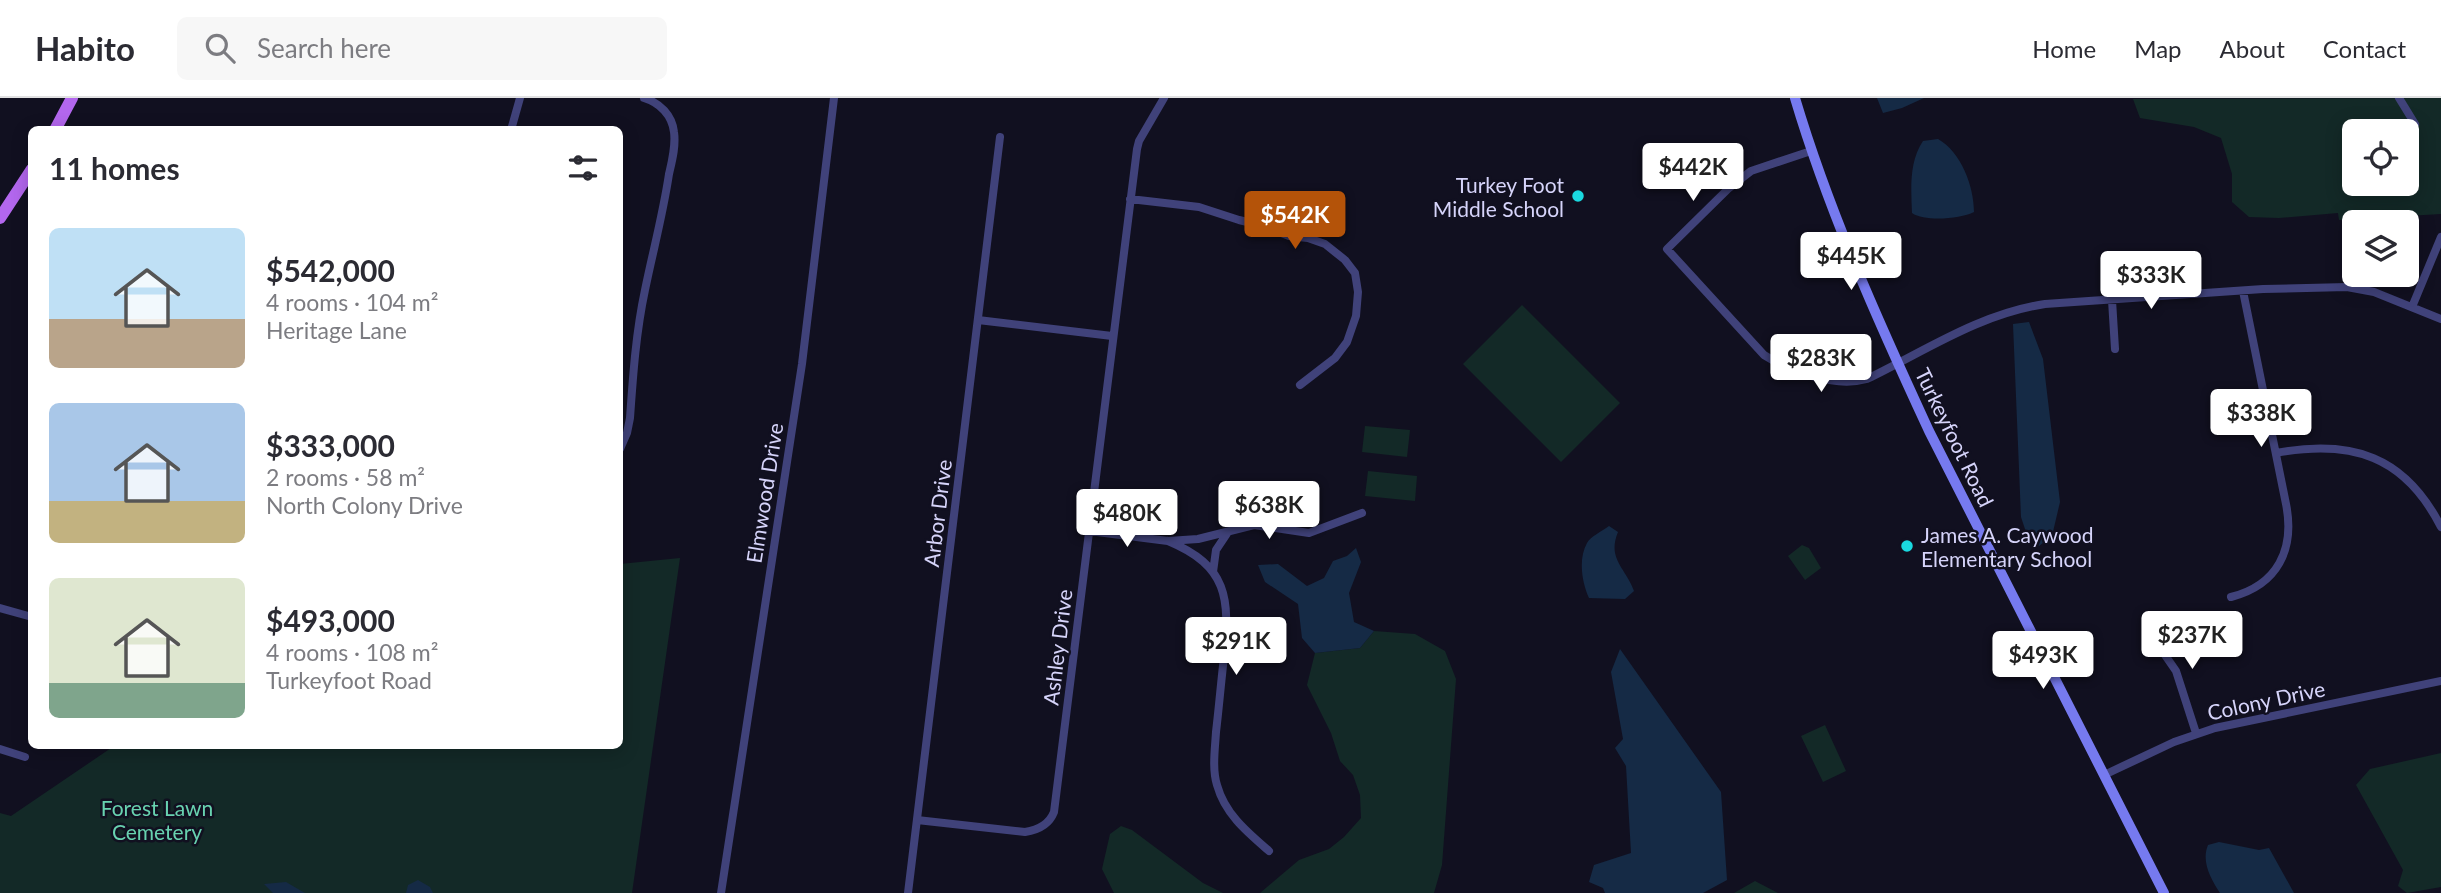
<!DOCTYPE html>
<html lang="en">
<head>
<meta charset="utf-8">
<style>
  :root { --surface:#fff; --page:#f7f7f7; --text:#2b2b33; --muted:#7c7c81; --line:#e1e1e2; --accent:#b45309 }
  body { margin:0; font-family:Lato,sans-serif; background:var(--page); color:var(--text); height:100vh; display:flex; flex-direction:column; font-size:26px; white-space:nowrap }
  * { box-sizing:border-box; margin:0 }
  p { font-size:23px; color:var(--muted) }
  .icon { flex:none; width:38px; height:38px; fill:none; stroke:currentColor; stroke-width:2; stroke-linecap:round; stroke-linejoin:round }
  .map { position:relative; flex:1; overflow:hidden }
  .panel { position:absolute; left:28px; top:28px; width:595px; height:623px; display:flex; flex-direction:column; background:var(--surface); border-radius:10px; box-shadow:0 4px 18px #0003 }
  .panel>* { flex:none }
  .fabs { position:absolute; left:2342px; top:21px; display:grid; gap:14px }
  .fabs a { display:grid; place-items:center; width:77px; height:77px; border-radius:10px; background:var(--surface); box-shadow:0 4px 18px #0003; font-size:35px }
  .price { position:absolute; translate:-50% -60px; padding:0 16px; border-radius:7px; background:#fff; color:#222; font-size:23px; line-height:46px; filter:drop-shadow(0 2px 4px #0008) }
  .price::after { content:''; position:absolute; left:50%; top:42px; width:21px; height:16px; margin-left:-10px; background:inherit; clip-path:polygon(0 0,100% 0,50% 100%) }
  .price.selected { background:var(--accent); color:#fff }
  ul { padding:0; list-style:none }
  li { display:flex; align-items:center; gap:21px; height:175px; padding:0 21px }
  li span { display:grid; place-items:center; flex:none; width:196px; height:140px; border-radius:10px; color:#555 }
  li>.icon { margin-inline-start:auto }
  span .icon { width:84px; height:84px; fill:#fffc; stroke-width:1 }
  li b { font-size:30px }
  h2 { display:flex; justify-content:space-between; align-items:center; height:84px; padding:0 21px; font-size:30px }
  header { display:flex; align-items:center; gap:42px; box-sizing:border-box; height:98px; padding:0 35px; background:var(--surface); border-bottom:2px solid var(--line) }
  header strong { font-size:33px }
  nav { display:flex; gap:38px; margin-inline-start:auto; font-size:24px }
  .search { width:490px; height:63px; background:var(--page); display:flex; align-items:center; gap:18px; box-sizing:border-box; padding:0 24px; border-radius:10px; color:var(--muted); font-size:26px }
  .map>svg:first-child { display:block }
  .green { fill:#132927; fill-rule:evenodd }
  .water { fill:#152a45 }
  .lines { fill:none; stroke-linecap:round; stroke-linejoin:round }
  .street { stroke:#40427a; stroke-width:8 }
  .secondary { stroke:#767aef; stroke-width:10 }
  .primary { stroke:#b367ee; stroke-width:12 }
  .poi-dot { fill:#1ad9e0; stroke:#111020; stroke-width:2.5 }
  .labels { text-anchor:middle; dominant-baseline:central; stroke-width:5; stroke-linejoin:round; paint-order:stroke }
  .poi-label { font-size:21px; fill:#d6d4fa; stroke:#111020; text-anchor:end }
  .street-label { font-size:21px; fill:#d6d4fa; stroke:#111020 }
  .park-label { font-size:21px; fill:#68d2b0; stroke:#111020 }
</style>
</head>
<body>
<header>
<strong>Habito</strong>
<div class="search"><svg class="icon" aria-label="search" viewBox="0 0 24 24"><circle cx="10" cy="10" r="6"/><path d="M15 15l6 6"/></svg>Search here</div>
<nav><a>Home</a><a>Map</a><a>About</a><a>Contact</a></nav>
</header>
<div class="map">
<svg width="2441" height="795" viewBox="0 0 2441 795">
  <rect width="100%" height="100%" fill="#111020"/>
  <path class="green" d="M 2441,0 L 2441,116 L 2339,122 L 2338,115 L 2279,120 L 2249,119 L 2232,104 L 2232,76 L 2221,40 L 2194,29 L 2140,20 L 2133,1 ZM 2354,33 L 2406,33 L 2406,86 L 2354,86 Z
    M 1522,207 L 1620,305 L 1561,364 L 1463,266 Z
    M 1365,328 L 1410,332 L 1407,359 L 1362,354 Z
    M 1368,373 L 1417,378 L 1415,403 L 1365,398 Z
    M 1802,447 L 1809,450 L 1821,470 L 1805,482 L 1788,458 Z
    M 680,460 L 632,795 L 0,795 L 0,715 L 11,718 L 114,648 L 620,648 L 620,466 Z
    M 1374,533 L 1415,536 L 1445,553 L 1456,581 L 1442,767 L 1434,795 L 1260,795 L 1299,762 L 1329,751 L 1344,739 L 1361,720 L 1360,697 L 1353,677 L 1340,663 L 1331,635 L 1307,587 L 1315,555 L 1360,550 Z
    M 1825,627 L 1846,673 L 1823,684 L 1801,638 Z
    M 2441,655 L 2441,789 L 2407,795 L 2398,788 L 2403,772 L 2356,687 L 2370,671 Z
    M 1121,728 L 1132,732 L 1203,785 L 1223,795 L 1114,795 L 1102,771 L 1110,736 Z
    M 1755,783 L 1778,795 L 1734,795 Z"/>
  <path class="water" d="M 1877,0 L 1924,0 L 1902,10 L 1883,15 Z
    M 1938,41 C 1961,54 1974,88 1974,114 C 1960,121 1925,124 1912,115 C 1911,90 1909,64 1923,43 Z
    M 2029,224 L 2043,261 L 2060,404 L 2052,438 L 2039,448 L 2027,437 L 2021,419 L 2013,226 Z
    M 1609,428 L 1618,434 C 1607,461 1625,469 1634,493 L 1625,501 L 1589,500 C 1582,485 1578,461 1587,445 C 1590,439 1602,433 1609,428 Z
    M 1356,450 L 1361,464 L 1349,495 L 1354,524 L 1374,533 L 1360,550 L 1315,555 L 1302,540 L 1298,506 L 1265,484 L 1258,467 L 1278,466 L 1307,488 L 1324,480 L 1333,463 L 1347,458 Z
    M 1620,551 L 1721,694 L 1727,782 L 1703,795 L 1605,795 L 1603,790 L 1589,784 L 1594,767 L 1631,755 L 1626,668 L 1615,650 L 1623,641 L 1611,574 Z
    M 2219,744 L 2259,752 L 2269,750 L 2294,795 L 2220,795 C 2211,781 2201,764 2208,747 Z
    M 418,782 L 430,789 L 433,795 L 406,795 L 408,787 Z
    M 286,784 L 305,795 L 273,795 L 264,786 Z"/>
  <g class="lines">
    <path class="street" d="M 2399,0 L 2415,26
      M 511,32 L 520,0
      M 1811,53 L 1751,73 L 1729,90 L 1667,151 L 1764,257 C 1791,274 1835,290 1867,281 C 1925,253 1979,216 2045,206 L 2263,191 L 2347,189 L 2374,194 L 2441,221
      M 1130,101 L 1199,109 L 1239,122 L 1264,128 L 1289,138 L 1308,140 L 1325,146 L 1345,162 L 1355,175 L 1358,194 L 1356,218 L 1347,244 L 1335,260 L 1300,287
      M 2112,202 L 2115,251
      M 2412,209 L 2441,139
      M 978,222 L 1112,238
      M 620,351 L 627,335 L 630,320 C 633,277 636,234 645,192 C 653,153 663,116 669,76 C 672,63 676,48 674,34 C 672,17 660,5 644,0
      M 2276,355 C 2352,341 2405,358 2441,429
      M 1089,433 L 1168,443 L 1198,441 L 1254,427 L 1309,435 L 1362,415
      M 1168,443 C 1228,468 1230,500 1224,559 C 1221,584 1219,609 1216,634 C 1215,651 1212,671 1217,687 C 1225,716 1247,734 1269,753
      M 1213,474 L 1216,452 L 1228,434
      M 2231,499 C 2278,487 2295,451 2286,406 L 2243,193
      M 0,510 L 32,519
      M 2147,531 L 2176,573 L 2196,635
      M 0,651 L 25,659
      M 2104,677 L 2174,644 L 2215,630 L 2441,583
      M 917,722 L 1025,734 C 1038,732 1049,727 1054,714 L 1137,51 L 1139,43 L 1164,0
      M 721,795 L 802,266 L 834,0
      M 908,795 L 1000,39"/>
    <path class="secondary" d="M 1795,0 C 1829,114 1879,225 1929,333 L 2164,795"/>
    <path class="primary" d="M 55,32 L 72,0
      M 0,120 L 32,71"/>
  </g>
  <g class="poi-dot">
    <circle cx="1578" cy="98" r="7"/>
    <circle cx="1907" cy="448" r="7"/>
  </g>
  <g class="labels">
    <g class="poi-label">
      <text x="1564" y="86">Turkey Foot<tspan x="1564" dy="24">Middle School</tspan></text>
      <text x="1921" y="436" text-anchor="start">James A. Caywood<tspan x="1921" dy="24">Elementary School</tspan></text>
    </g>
    <g class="street-label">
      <text transform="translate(1955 339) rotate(64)">Turkeyfoot Road</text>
      <text transform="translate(764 395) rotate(-81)">Elmwood Drive</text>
      <text transform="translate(937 415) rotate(-83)">Arbor Drive</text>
      <text transform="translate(1057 549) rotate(-83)">Ashley Drive</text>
      <text transform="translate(2266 602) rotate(-12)">Colony Drive</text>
    </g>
    <g class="park-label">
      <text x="157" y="709">Forest Lawn<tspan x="157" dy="24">Cemetery</tspan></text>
    </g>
  </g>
</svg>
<div class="fabs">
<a><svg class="icon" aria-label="locate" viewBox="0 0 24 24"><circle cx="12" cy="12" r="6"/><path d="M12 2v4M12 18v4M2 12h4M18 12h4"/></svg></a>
<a><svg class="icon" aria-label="layers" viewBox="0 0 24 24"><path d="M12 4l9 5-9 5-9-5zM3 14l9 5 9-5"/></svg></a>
</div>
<b class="price" style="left:1693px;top:105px">$442K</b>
<b class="price selected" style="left:1295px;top:153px">$542K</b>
<b class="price" style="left:1851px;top:194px">$445K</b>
<b class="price" style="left:2151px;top:213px">$333K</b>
<b class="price" style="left:1821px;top:296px">$283K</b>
<b class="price" style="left:2261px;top:351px">$338K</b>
<b class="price" style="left:1269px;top:443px">$638K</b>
<b class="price" style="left:1127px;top:451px">$480K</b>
<b class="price" style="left:2192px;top:573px">$237K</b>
<b class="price" style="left:1236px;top:579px">$291K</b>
<b class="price" style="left:2043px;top:593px">$493K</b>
<section class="panel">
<h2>11 homes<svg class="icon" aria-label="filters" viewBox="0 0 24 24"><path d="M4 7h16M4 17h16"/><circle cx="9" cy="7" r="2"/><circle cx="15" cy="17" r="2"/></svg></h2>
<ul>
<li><span style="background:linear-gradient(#bfe0f5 65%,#b9a48a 0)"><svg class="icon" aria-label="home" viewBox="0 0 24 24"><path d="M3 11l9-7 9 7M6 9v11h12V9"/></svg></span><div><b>$542,000</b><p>4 rooms · 104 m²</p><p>Heritage Lane</p></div></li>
<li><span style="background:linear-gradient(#a9c7e8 70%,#c2b280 0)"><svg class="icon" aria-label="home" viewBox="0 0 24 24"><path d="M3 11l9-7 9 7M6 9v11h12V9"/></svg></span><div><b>$333,000</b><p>2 rooms · 58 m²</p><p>North Colony Drive</p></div></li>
<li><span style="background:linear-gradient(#dfe7d0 75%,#7fa58c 0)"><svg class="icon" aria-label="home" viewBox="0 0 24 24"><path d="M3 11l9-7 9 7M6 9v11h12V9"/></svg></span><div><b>$493,000</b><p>4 rooms · 108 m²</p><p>Turkeyfoot Road</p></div></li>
</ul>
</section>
</div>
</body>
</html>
